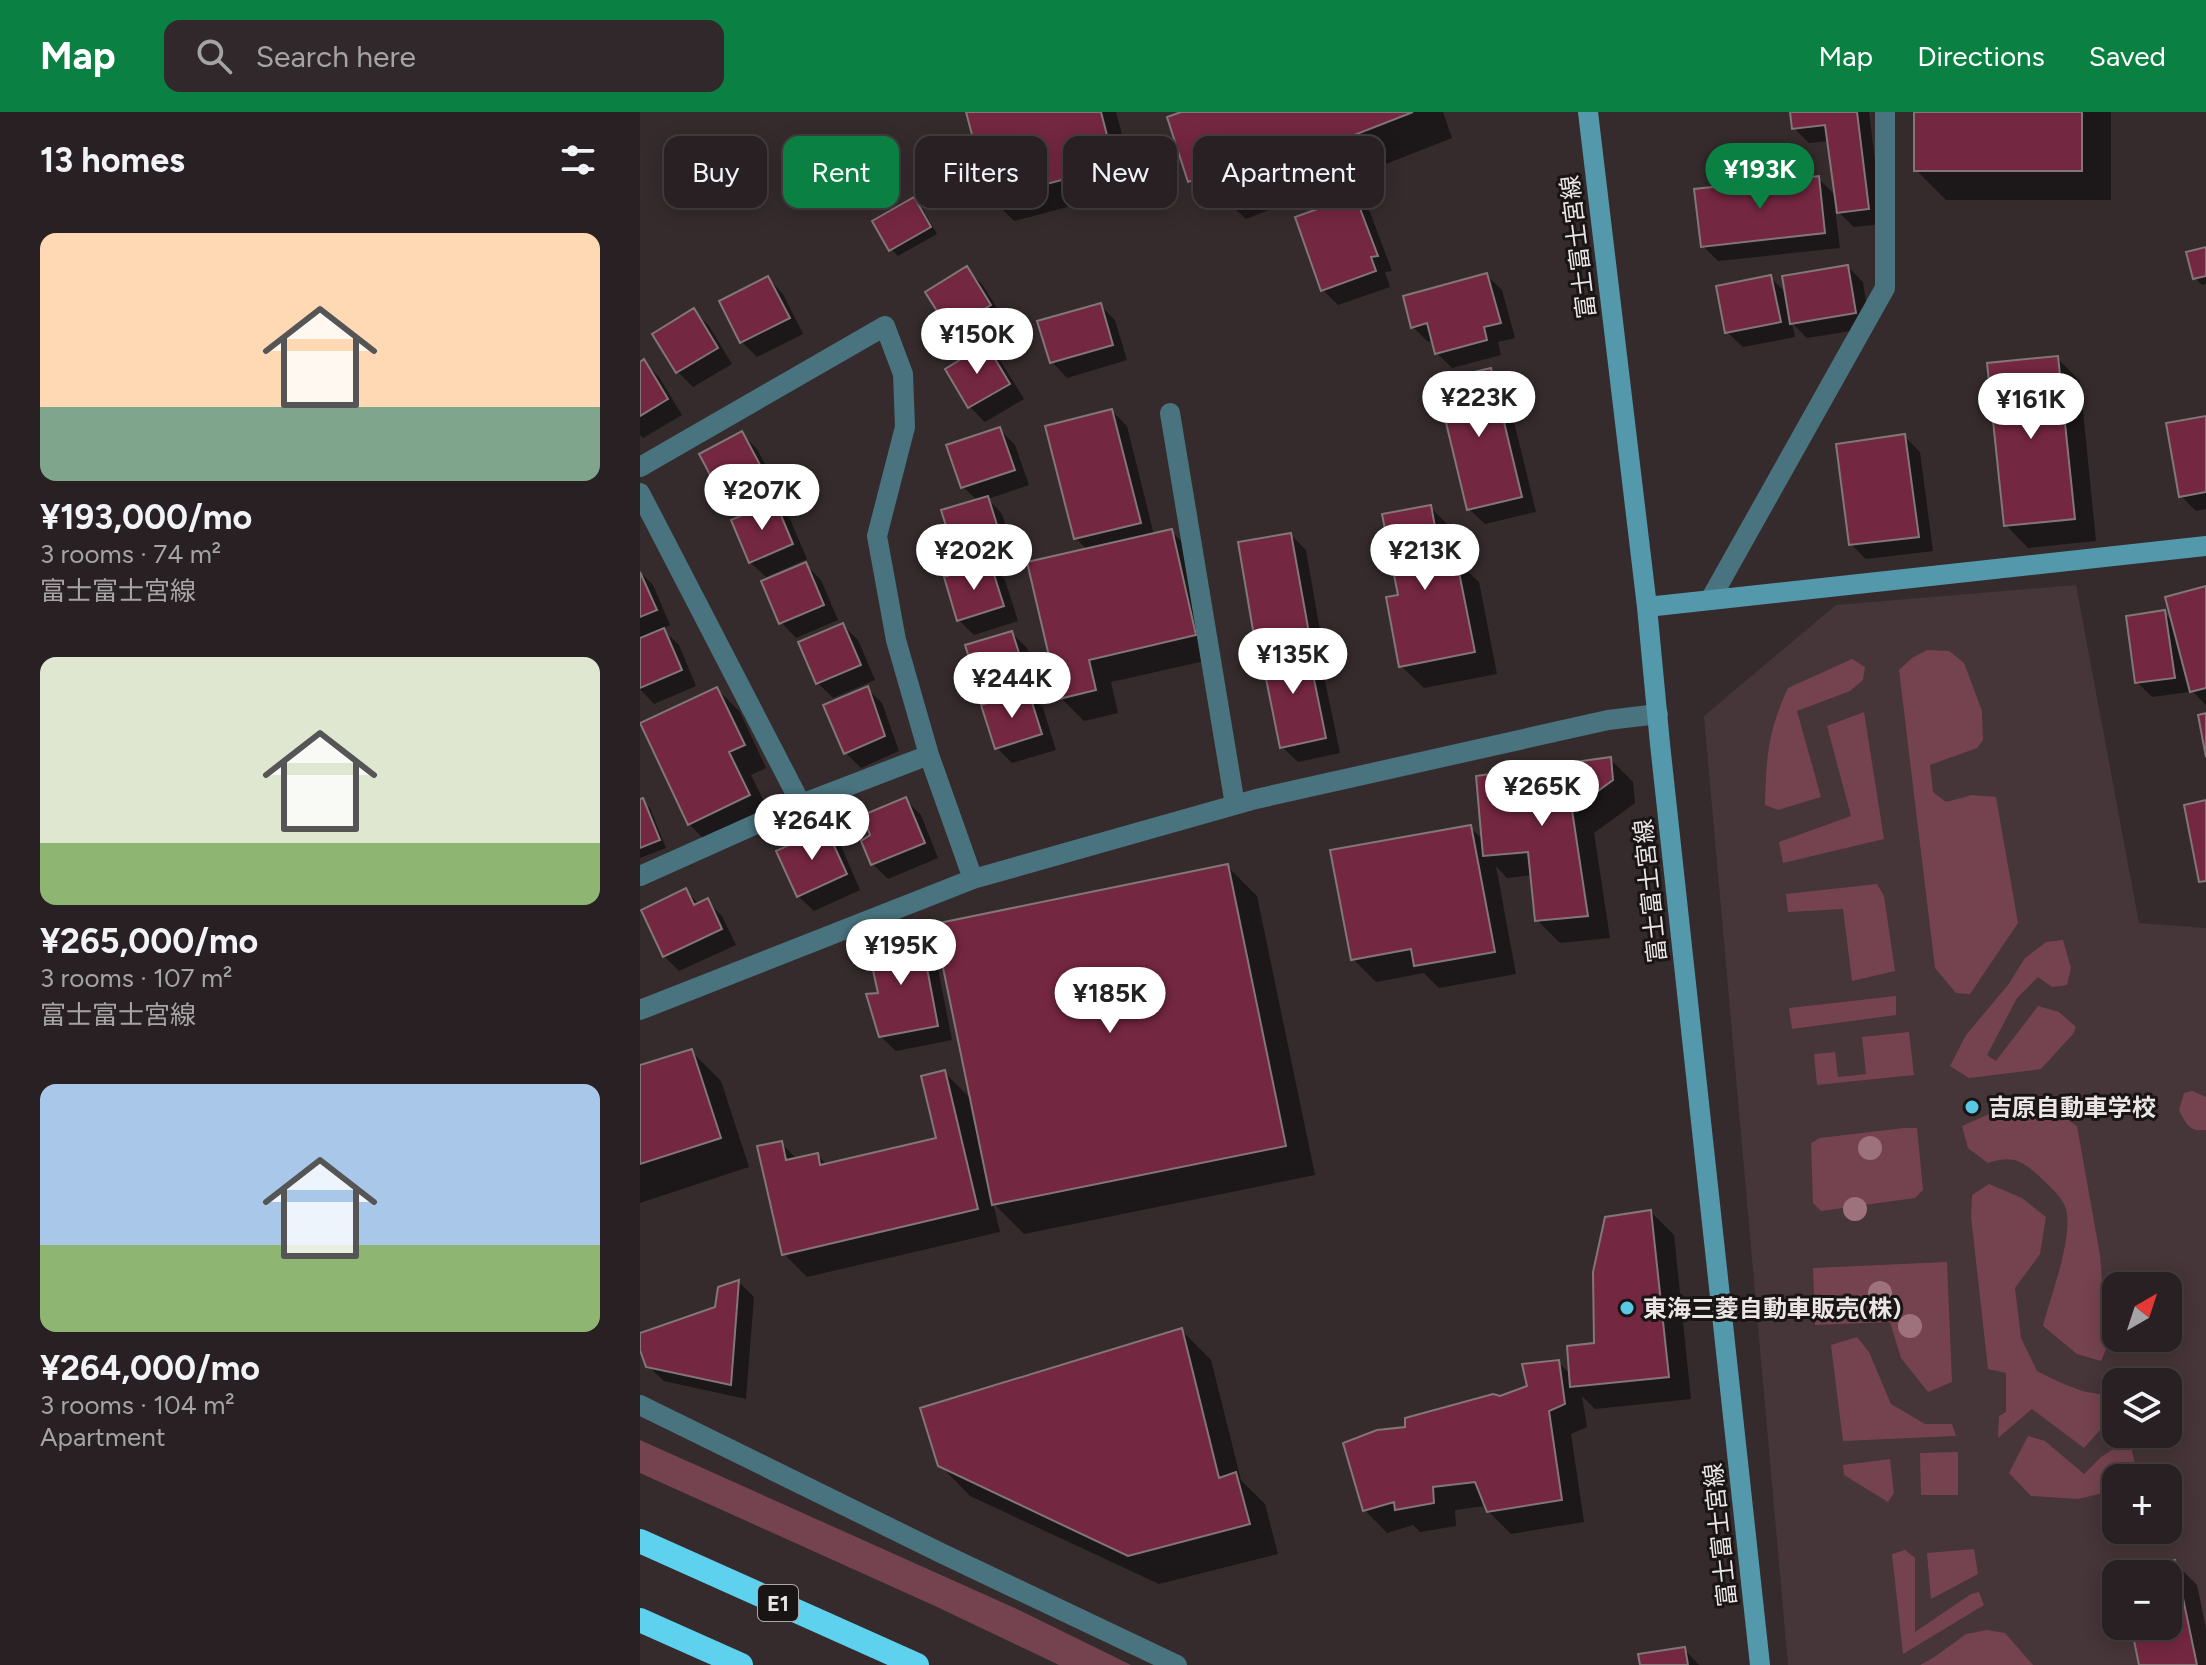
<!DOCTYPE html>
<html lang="en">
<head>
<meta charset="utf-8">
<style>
  :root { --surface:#282022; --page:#30282a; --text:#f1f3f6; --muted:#a5a3a5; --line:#443e40; --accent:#0b8043 }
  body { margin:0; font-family:Figtree,"Noto Sans JP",sans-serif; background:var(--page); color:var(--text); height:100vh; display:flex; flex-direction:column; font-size:30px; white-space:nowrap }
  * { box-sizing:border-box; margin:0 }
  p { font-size:26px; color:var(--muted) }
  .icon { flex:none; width:44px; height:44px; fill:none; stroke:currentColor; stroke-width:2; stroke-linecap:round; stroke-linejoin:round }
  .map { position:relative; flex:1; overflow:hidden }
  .details { display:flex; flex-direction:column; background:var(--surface); width:640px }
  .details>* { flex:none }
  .banner { position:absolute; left:24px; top:24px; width:760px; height:72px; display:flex; gap:16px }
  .needle { width:52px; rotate:39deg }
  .tools { position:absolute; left:1462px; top:1160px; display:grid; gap:16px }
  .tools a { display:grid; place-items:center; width:80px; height:80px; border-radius:16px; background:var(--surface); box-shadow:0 4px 20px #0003,0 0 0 2px var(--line); font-size:40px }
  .price { position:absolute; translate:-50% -68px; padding:0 18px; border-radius:28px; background:#fff; color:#222; font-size:26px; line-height:52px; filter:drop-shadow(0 2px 4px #0008) }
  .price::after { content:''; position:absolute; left:50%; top:48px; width:24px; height:18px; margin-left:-12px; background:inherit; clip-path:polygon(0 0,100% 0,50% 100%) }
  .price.selected { background:var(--accent); color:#fff }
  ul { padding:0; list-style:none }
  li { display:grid; align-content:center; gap:16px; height:424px; padding:0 40px }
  li span { display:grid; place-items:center; height:248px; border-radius:16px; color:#555 }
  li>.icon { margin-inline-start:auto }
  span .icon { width:144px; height:144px; fill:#fffc; stroke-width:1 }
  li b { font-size:34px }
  h2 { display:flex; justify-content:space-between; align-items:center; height:96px; padding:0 40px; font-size:34px }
  .pill { padding:0 28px; border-radius:16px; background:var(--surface); box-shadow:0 4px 20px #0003,0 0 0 2px var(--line); font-size:28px; line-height:72px }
  .pill.selected { background:var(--accent); color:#fff }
  header { display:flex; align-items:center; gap:48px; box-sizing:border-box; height:112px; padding:0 40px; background:var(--accent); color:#fff }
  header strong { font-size:38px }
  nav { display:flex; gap:44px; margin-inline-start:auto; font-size:28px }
  .search { width:560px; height:72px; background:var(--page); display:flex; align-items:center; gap:20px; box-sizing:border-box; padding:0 28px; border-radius:16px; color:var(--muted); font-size:30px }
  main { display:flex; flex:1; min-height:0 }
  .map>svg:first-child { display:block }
  .built { fill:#463539; fill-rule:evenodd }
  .green { fill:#754350 }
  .shadow { fill:#0007 }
  .building { fill:#742740; stroke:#827679; stroke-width:2 }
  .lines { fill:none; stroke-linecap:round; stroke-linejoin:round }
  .street { stroke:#49737e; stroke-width:20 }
  .secondary { stroke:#5399ab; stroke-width:20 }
  .highway { stroke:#5ed1ee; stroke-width:24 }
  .tree { fill:#9d727c }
  .poi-dot { fill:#59c8e4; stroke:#191515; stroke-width:3 }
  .labels { text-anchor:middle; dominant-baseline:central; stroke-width:6; stroke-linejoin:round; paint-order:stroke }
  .shield { fill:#191515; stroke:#ada7a7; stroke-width:2 }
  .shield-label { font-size:22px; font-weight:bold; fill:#ece5e6 }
  .street-label { font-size:24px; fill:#ece5e6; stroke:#191515 }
  .poi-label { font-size:24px; font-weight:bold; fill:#ece5e6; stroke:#191515; text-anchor:start }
</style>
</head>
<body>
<header>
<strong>Map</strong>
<div class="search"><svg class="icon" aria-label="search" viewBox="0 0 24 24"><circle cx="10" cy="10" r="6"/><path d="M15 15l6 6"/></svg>Search here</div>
<nav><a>Map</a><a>Directions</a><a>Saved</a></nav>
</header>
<main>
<section class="details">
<h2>13 homes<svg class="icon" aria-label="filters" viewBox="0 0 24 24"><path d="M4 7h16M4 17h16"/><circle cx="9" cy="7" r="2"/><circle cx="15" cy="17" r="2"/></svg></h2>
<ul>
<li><span style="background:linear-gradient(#ffd9b3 70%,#7fa58c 0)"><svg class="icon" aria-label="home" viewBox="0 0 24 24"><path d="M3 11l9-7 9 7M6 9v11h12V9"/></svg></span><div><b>¥193,000/mo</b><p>3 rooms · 74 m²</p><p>富士富士宮線</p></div></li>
<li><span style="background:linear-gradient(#dfe7d0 75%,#8fb573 0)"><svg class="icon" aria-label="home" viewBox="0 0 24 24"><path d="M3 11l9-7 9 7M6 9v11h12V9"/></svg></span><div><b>¥265,000/mo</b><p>3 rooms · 107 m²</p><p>富士富士宮線</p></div></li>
<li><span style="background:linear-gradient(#a9c7e8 65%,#8fb573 0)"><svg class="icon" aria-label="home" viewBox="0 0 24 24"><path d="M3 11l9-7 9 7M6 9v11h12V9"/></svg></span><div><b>¥264,000/mo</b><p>3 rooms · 104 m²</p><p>Apartment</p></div></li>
</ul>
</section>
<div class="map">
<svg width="1566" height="1553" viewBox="0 0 1566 1553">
  <rect width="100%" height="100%" fill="#352b2d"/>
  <path class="built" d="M 1436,473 L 1499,811 L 1566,816 L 1566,1553 L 1148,1553 L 1064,604 L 1196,493 ZM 1476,1174 L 1528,1174 L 1528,1226 L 1476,1226 ZM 1476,1270 L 1528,1270 L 1528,1322 L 1476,1322 ZM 1476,1366 L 1528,1366 L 1528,1418 L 1476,1418 ZM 1476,1462 L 1528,1462 L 1528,1514 L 1476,1514 Z"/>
  <path class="green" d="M 1287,538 L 1309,539 L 1324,551 L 1342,599 L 1343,628 L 1337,636 L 1290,653 L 1293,680 L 1306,690 L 1332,683 L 1356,685 L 1378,811 L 1330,882 L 1316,881 L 1295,856 L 1259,558 L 1272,546 Z
    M 1212,547 L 1225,555 L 1223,568 L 1210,579 L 1157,599 L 1181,685 L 1138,698 L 1125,693 C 1126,646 1128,619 1148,576 Z
    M 1224,600 L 1244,727 L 1143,751 L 1139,730 L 1211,704 L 1187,614 Z
    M 1237,772 L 1244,784 L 1255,859 L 1212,869 L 1203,797 L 1148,800 L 1146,782 Z
    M 1423,828 L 1431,856 L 1427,873 L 1412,875 L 1398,865 L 1377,886 L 1347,943 L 1356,949 L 1398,894 L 1419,900 L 1436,915 L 1433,922 L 1401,957 L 1329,966 L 1310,954 L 1326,923 L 1368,873 L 1385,846 L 1406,830 Z
    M 1256,884 L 1256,903 L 1152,917 L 1149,896 Z
    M 1269,920 L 1274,963 L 1177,973 L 1174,942 L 1195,940 L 1198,965 L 1226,962 L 1222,925 Z
    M 1552,979 L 1566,985 L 1566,1018 C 1549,1020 1546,1012 1539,998 L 1544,981 Z
    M 1365,995 L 1416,1000 L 1437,1014 L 1460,1143 L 1467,1235 L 1461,1249 L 1437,1242 L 1403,1214 C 1410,1185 1437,1117 1424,1092 C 1419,1082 1407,1072 1399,1064 C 1381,1048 1372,1043 1348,1051 L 1328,1036 L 1322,1014 Z
    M 1264,1016 L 1277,1016 L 1283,1078 L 1275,1086 L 1181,1099 L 1173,1091 L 1171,1031 L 1180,1026 Z
    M 1349,1072 L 1382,1086 L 1406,1105 L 1400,1142 L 1375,1176 L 1381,1226 L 1397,1259 L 1419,1270 L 1442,1279 L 1476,1285 L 1475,1301 L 1444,1336 L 1392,1297 L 1358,1326 L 1359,1304 L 1366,1300 L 1366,1261 L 1348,1257 L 1331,1104 L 1332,1083 Z
    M 1307,1150 L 1312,1270 L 1288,1280 L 1261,1246 L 1250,1210 L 1175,1213 L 1173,1156 Z
    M 1217,1225 L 1229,1240 L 1251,1292 L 1285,1312 L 1312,1312 L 1316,1324 L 1203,1329 L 1191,1233 Z
    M 1388,1324 L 1405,1329 L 1444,1362 L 1461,1345 L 1489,1327 L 1497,1360 L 1492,1366 L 1476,1366 L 1476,1378 L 1438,1387 L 1391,1384 L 1369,1361 Z
    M 0,1328 L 379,1498 L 491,1553 L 419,1553 L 295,1494 L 0,1361 Z
    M 1318,1340 L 1318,1383 L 1281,1383 L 1280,1341 Z
    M 1250,1347 L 1254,1381 L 1248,1390 L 1204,1363 L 1203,1353 Z
    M 1334,1437 L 1338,1462 L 1291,1487 L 1287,1441 Z
    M 1265,1438 L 1275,1446 L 1275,1520 L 1331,1482 L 1339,1480 L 1344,1493 L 1263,1542 L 1252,1442 Z
    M 1347,1518 L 1365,1521 L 1393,1553 L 1280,1553 L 1293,1546 L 1326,1522 Z"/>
  <path class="shadow" d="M 328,0 L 476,0 L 497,77 L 374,109 L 351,86 Z
    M 546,0 L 803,0 L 812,26 L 606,107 L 592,94 L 579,98 L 550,69 Z
    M 1152,0 L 1229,0 L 1243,112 L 1214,115 L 1195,97 L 1200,136 L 1078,149 L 1063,134 L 1178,66 L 1196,84 L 1189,29 L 1169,31 L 1154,16 Z
    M 1276,0 L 1471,0 L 1471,88 L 1306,88 L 1276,58 Z
    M 713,80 L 728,95 L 752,159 L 745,160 L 750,175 L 698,193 L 683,178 L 702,90 Z
    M 274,87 L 281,94 L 297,122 L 258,144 L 251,137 Z
    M 1566,137 L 1566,172 L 1562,173 L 1555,166 Z
    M 1208,155 L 1223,170 L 1230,216 L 1167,226 L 1152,211 L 1155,225 L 1103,235 L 1087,220 L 1130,165 L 1147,182 Z
    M 326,157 L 342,172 L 365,209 L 326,232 L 310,217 Z
    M 846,163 L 862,178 L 875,226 L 858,230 L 861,243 L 812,256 L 797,241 L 793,228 L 788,230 L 773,215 Z
    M 128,166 L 143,182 L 163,222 L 117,245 L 102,230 Z
    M 460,193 L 475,208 L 487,248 L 427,266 L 412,250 Z
    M 54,199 L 69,214 L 92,252 L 53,275 L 38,260 L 15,222 Z
    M 346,234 L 361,250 L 384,287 L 345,310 L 330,295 L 307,258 Z
    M 1417,246 L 1440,269 L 1456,429 L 1388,436 L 1366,413 Z
    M 4,250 L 19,265 L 42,303 L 3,326 L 0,323 L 0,252 Z
    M 850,258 L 865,273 L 896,400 L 845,412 L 829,397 Z
    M 472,299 L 487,314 L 514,423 L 531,419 L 554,442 L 578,546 L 471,570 L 478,601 L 444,609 L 421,586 L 447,438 L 436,426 Z
    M 1566,306 L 1566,397 L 1556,399 L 1541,384 Z
    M 360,318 L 375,333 L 389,373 L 348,387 L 362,402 L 376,444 L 349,452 L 365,468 L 378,509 L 334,523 L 319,508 L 333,458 L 317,442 L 338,389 L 323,375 Z
    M 102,322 L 117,337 L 142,384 L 132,389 L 150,407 L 167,447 L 126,465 L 110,450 L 102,405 L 87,390 Z
    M 1265,325 L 1280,340 L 1293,439 L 1226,447 L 1211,432 Z
    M 790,395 L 813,418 L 819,451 L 839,470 L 857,562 L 784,576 L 761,554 L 760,485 Z
    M 651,423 L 666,438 L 683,536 L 669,538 L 681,550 L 700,641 L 658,650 L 642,635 L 630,542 L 617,529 Z
    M 166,453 L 181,468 L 198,508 L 156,526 L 141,510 Z
    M 0,460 L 13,473 L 30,513 L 22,517 L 39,533 L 56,574 L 14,592 L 0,577 Z
    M 1566,476 L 1566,593 L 1548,575 L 1549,580 L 1512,585 L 1497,570 L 1524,501 L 1534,510 Z
    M 203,513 L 218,528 L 235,568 L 193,586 L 178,571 Z
    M 372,521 L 387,536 L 400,578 L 388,581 L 403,596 L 416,638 L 372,651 L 357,636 L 355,591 L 340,576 Z
    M 227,576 L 242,591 L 259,639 L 221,656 L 206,641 Z
    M 77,577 L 100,600 L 126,656 L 111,663 L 132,706 L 72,735 L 49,712 Z
    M 970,647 L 993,670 L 995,691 L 954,721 L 970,826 L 920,831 L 897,808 L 892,763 L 867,766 L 856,754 L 876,862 L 799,876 L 784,861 L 736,870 L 713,847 L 830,715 L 843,728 Z
    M 266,688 L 281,703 L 298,746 L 248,767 L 233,752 Z
    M 3,689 L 10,696 L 26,736 L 0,746 L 0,690 Z
    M 186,719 L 201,734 L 220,778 L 174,799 L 158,784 Z
    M 587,754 L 617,784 L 675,1063 L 384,1122 L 353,1091 L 360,1120 L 167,1165 L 144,1142 L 141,1031 L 158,1048 L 177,1043 L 187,1053 L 298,1028 L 305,961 L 332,988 Z
    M 46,779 L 59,792 L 67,789 L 82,804 L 96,833 L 39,859 L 24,844 Z
    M 279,821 L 294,836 L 312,928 L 256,939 L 240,924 L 241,883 Z
    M 51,939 L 81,969 L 109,1055 L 0,1091 L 0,956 Z
    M 1011,1100 L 1034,1123 L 1051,1287 L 955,1297 L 942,1284 L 947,1315 L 931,1322 L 944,1410 L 871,1422 L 848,1399 L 846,1394 L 815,1398 L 816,1414 L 780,1420 L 773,1413 L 747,1421 L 725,1398 L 767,1316 L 889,1276 L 918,1250 L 931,1263 L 956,1233 Z
    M 99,1170 L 114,1185 L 106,1287 L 24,1269 L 8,1254 L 0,1232 L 0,1223 L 77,1196 Z
    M 541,1218 L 571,1248 L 601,1368 L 625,1392 L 638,1442 L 519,1472 L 330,1384 L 300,1353 Z
    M 1534,1450 L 1557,1473 L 1566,1516 L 1566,1553 L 1501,1553 L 1493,1514 L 1528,1514 L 1528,1462 L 1482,1462 Z
    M 1044,1537 L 1059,1553 L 1002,1553 Z"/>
  <path class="building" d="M 326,0 L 461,0 L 475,54 L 349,87 Z
    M 541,0 L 773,0 L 574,78 L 568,62 L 548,70 L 527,5 Z
    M 1150,0 L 1217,0 L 1229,97 L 1197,101 L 1185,13 L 1152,17 Z
    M 1274,0 L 1442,0 L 1442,59 L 1274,59 Z
    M 1179,64 L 1185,121 L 1061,135 L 1054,77 Z
    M 713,78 L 738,144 L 731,145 L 736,159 L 681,179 L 655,105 L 700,89 L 698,83 Z
    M 274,85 L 291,115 L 249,139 L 232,109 Z
    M 1566,135 L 1566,164 L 1553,167 L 1546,140 Z
    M 1208,153 L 1216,201 L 1150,212 L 1142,164 Z
    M 327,154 L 351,193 L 309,218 L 285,180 Z
    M 847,161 L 861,211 L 844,215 L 847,228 L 795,242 L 787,211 L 771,216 L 763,184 Z
    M 1131,163 L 1141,210 L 1085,221 L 1076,174 Z
    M 128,164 L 150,206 L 100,231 L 79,189 Z
    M 461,191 L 473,233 L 410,251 L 397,209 Z
    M 54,196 L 78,236 L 36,261 L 12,222 Z
    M 346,232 L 370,272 L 328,296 L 305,257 Z
    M 1418,244 L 1435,407 L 1364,414 L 1347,251 Z
    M 4,247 L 28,287 L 0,304 L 0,250 Z
    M 851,256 L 882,385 L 827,398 L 796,269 Z
    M 472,297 L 501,411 L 434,427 L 405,314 Z
    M 1566,304 L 1566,380 L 1539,385 L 1526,311 Z
    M 360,315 L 375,358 L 321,376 L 306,333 Z
    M 102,319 L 128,368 L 85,391 L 59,342 Z
    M 1265,322 L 1279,425 L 1209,433 L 1196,332 Z
    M 348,384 L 362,429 L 315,443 L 301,398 Z
    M 135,389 L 153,432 L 109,451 L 91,408 Z
    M 791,393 L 801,447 L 816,445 L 835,540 L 759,555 L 746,485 L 758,483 L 742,402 Z
    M 532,417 L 556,523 L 449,548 L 456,578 L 419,587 L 387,450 Z
    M 651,421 L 669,521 L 615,530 L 598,430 Z
    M 166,450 L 184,493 L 139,512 L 121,469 Z
    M 350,450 L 364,494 L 317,509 L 304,465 Z
    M 0,460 L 17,498 L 0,505 Z
    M 1566,474 L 1566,576 L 1550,580 L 1525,485 Z
    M 1525,498 L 1535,566 L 1495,571 L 1486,504 Z
    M 203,511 L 221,553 L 176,572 L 158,530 Z
    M 24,516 L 42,558 L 0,576 L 0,526 Z
    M 372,519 L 386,563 L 339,577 L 325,533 Z
    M 667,533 L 686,626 L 640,636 L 621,542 Z
    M 228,574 L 245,624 L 204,642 L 183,593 Z
    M 77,575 L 105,633 L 89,640 L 110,683 L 48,713 L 0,611 Z
    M 388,578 L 402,622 L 355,637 L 341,593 Z
    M 1566,601 L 1566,645 L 1558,603 Z
    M 971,645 L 973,668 L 932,698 L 948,804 L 895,809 L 888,740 L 843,744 L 836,664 Z
    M 266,685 L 285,731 L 231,753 L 221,729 L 230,723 L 223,703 Z
    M 3,686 L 20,728 L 0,736 L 0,687 Z
    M 1566,688 L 1566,769 L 1559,770 L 1544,693 Z
    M 831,713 L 855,840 L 774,854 L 771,837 L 711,848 L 690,738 Z
    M 186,716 L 207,762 L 157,785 L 136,739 Z
    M 588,752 L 646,1034 L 352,1093 L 294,812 Z
    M 46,776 L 54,793 L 68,786 L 82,817 L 23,845 L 1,798 Z
    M 280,819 L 298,914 L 239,925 L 226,882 L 238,881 L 228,835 Z
    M 52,937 L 81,1026 L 0,1052 L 0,953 Z
    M 305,958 L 338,1097 L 142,1143 L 117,1034 L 142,1029 L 146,1048 L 178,1041 L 180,1053 L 296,1026 L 281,964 Z
    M 1011,1098 L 1029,1265 L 930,1275 L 927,1234 L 954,1231 L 953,1160 L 965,1105 Z
    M 99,1168 L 91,1273 L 6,1255 L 0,1238 L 0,1221 L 75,1195 L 78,1175 Z
    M 542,1216 L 579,1366 L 596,1360 L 610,1412 L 488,1444 L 298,1354 L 280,1296 Z
    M 919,1248 L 925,1292 L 909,1299 L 922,1388 L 847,1400 L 835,1370 L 793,1375 L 794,1391 L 755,1398 L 754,1390 L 723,1399 L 703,1331 L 737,1318 L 765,1315 L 765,1306 L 853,1282 L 860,1284 L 887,1274 L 882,1252 Z
    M 1535,1448 L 1557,1553 L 1499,1553 L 1491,1514 L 1528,1514 L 1528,1462 L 1480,1462 L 1479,1459 Z
    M 1045,1535 L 1048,1553 L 1000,1553 L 998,1542 Z"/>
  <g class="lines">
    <path class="street" d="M 530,301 L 595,693
      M 0,355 L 245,214 L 263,262 L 265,315 L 237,424 L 256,528 L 289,643 L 333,767
      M 0,381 L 161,692
      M 1070,488 L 1245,176 L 1245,0
      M 0,764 L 161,692 L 289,643
      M 0,898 L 333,767 L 616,687 L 968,608 L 1018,602
      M 0,1293 L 303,1442 L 537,1553"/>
    <path class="secondary" d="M 948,0 L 1007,495 L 1020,632 L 1120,1553
      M 1007,495 L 1566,434"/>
    <path class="highway" d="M 0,1429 L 277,1553
      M 0,1508 L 101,1553"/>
  </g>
  <g class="tree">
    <circle cx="1230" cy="1036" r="12"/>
    <circle cx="1215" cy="1097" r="12"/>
    <circle cx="1240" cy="1181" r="12"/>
    <circle cx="1270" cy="1214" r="12"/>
  </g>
  <g class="poi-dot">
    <circle cx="1332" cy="995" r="8"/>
    <circle cx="987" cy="1196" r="8"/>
  </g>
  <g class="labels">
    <rect class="shield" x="118" y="1473" width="40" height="36" rx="6"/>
    <g class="shield-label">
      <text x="138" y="1491">E1</text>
    </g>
    <g class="street-label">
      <text transform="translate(938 135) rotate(-97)">富士富士宮線</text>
      <text transform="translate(1010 779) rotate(-96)">富士富士宮線</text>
      <text transform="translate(1080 1423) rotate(-96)">富士富士宮線</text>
    </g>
    <g class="poi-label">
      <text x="1348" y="995">吉原自動車学校</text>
      <text x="1003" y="1196">東海三菱自動車販売(株)</text>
    </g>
  </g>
</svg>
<div class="tools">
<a><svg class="needle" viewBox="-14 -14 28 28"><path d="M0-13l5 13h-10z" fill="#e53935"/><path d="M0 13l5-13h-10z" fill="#a5a3a5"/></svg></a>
<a><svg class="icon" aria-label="layers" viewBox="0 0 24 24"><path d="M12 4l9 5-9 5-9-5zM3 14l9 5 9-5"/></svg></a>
<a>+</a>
<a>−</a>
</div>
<b class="price selected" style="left:1120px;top:99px">¥193K</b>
<b class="price" style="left:337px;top:264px">¥150K</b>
<b class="price" style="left:839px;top:327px">¥223K</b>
<b class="price" style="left:1391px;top:329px">¥161K</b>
<b class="price" style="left:122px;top:420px">¥207K</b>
<b class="price" style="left:334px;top:480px">¥202K</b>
<b class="price" style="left:785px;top:480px">¥213K</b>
<b class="price" style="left:653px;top:584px">¥135K</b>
<b class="price" style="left:372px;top:608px">¥244K</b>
<b class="price" style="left:902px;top:716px">¥265K</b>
<b class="price" style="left:172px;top:750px">¥264K</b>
<b class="price" style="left:261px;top:875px">¥195K</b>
<b class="price" style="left:470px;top:923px">¥185K</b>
<div class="banner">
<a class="pill">Buy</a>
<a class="pill selected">Rent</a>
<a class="pill">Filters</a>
<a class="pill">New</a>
<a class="pill">Apartment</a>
</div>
</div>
</main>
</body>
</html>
